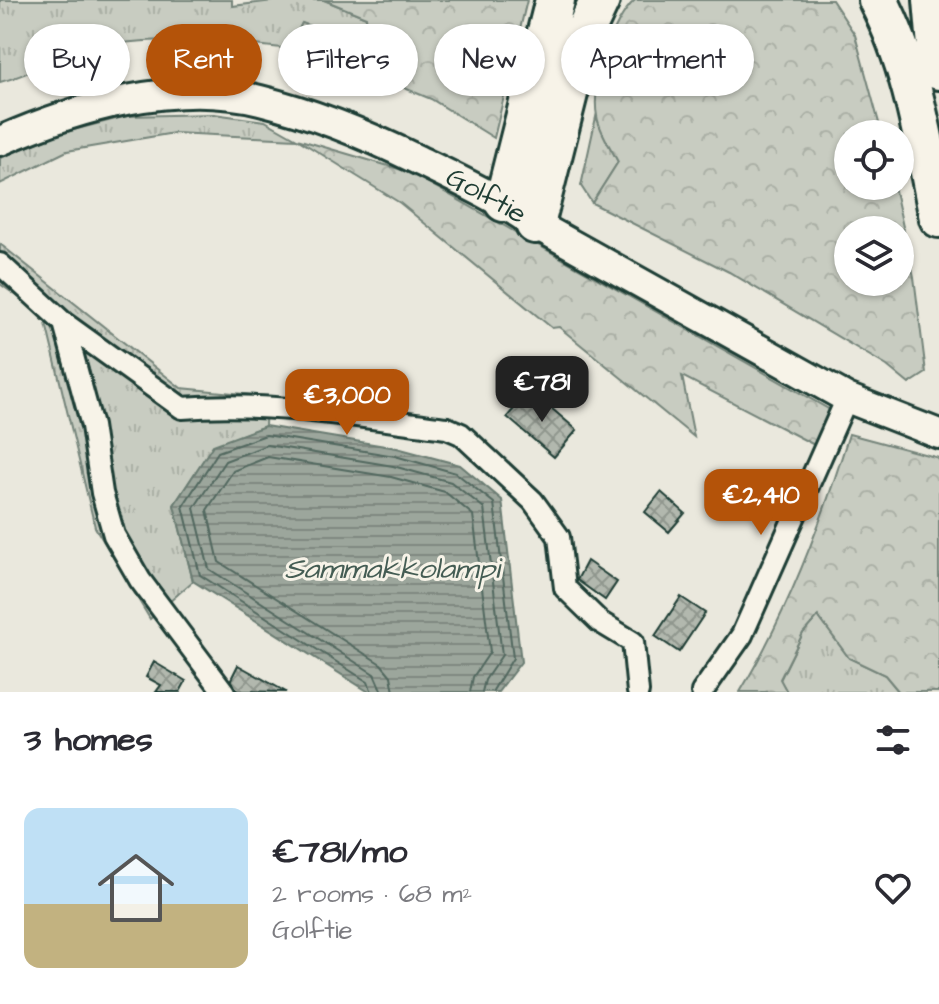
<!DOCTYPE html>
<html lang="en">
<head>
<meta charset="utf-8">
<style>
  :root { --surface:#fff; --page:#f2f2f3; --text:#2b2b33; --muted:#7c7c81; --accent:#b45309 }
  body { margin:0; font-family:"Architects Daughter",sans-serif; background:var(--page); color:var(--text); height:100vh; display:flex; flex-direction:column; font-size:30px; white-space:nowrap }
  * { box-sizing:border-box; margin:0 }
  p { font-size:26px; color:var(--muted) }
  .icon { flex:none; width:44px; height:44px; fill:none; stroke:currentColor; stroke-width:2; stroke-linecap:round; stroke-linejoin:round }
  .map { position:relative; height:692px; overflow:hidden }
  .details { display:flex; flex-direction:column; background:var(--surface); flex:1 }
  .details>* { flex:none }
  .hud { position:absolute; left:24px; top:24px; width:892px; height:72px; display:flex; gap:16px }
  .controls { position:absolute; left:834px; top:120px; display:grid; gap:16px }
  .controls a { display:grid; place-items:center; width:80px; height:80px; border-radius:50%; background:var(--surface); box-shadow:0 2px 6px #0004; font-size:40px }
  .price { position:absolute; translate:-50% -68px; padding:0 18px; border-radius:16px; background:var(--accent); color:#fff; font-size:26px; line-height:52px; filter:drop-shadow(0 2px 4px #0008) }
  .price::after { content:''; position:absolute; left:50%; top:48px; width:24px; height:18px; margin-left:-12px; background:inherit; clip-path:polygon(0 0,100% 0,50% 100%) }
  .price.selected { background:#222; color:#fff }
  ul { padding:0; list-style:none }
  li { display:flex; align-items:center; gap:24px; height:200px; padding:0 24px }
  li span { display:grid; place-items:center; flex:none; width:224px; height:160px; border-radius:16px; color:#555 }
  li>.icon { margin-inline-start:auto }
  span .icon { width:96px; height:96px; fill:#fffc; stroke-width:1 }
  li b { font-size:34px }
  h2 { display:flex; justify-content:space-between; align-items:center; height:96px; padding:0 24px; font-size:34px }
  .chip { padding:0 28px; border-radius:36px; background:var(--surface); box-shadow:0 2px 6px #0004; font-size:28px; line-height:72px }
  .chip.selected { background:var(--accent); color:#fff }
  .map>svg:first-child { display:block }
  .grass { fill:url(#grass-tufts); stroke:#74847a; stroke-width:2 }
  .forest { fill:url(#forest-crowns); stroke:#74847a; stroke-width:2; fill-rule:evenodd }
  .water { fill:url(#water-rules); stroke:#6a7c72; stroke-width:2 }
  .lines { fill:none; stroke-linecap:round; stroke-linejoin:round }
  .shore { stroke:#51675e; stroke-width:2 }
  .building { fill:url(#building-cross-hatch); stroke:#1f3d34; stroke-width:2 }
  .street-casing { stroke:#1f3d34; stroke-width:26 }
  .secondary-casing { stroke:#1f3d34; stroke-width:34 }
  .highway-casing { stroke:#1f3d34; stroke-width:44 }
  .street { stroke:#f7f3e8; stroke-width:20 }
  .secondary { stroke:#f7f3e8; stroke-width:28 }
  .highway { stroke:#f7f3e8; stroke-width:38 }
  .labels { text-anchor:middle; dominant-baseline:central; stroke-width:6; stroke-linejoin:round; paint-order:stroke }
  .street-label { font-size:28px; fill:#1f3d34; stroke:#f7f3e8 }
  .water-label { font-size:30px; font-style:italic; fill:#445c53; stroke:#f7f3e8 }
</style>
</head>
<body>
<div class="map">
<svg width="939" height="692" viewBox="0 0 939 692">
  <defs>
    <pattern id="grass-tufts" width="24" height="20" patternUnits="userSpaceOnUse" patternTransform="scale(2)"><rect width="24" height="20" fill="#c8ccc1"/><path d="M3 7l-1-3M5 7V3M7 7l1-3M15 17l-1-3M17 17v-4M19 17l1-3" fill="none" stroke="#abb0a6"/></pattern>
    <pattern id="forest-crowns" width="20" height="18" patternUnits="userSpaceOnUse" patternTransform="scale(2)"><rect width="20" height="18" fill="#c8ccc1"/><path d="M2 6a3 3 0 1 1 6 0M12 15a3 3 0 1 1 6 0" fill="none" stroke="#abb0a6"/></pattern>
    <pattern id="water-rules" width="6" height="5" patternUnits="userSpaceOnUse" patternTransform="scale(2)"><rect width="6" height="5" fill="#9ca69c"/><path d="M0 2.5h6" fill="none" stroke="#7f8880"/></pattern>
    <pattern id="building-cross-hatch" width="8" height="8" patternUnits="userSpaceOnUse" patternTransform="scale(2)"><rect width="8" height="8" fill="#b2b8ae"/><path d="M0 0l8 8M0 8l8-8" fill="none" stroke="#90978e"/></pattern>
  </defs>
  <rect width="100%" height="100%" fill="#eae8dd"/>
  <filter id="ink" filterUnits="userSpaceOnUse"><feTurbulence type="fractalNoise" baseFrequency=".0125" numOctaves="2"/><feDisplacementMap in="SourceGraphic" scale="16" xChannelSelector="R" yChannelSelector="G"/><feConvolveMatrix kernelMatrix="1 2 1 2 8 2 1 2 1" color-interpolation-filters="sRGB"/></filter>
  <g filter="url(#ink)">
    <path class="grass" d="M 0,0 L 232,0 L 232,6 L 281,0 L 324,0 L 366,17 L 370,49 L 302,23 L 289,49 C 224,41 150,33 86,50 C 57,57 30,75 0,82 Z
      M 214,114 L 265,121 L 297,139 L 174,133 L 67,151 L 0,184 L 0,158 L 58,134 L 127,116 Z
      M 596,117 L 618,162 L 592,203 L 581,186 Z
      M 0,244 L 181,388 L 266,396 L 265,426 L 213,446 L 174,505 L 193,581 L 150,619 L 95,527 L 44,315 L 0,284 Z
      M 818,616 L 849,658 L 885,675 L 899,692 L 787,692 L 780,680 L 803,633 Z"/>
    <path class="forest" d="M 324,0 L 527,0 L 494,138 L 431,99 L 373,75 L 289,49 L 302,23 L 369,48 L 366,17 Z
      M 635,0 L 832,0 L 855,35 L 882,134 L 848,134 L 848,186 L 894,186 L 914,277 L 926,373 L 909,384 L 887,366 L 729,272 L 592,203 L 618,162 C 611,148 599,131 597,116 C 591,85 612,21 635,0 ZM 848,230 L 900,230 L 900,282 L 848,282 Z
      M 297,139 L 409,172 L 839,415 L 824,450 L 682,376 L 694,437 L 559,327 L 552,328 L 400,203 Z
      M 849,434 L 939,458 L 939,692 L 899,692 L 885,675 L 849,658 L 818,616 L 803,633 L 780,679 L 787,692 L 740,692 C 787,614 822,522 849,434 Z"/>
    <path class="water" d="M 265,426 L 397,448 L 460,465 L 502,500 L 521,662 L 498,692 L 369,692 L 193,581 L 174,505 L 213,445 Z"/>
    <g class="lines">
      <path class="shore" d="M 372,692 L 368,682 L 200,575 L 183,506 L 218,452 L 266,435 L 395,456 L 456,473 L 494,503 L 513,658 L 492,692
        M 382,692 L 374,674 L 209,569 L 194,508 L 225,461 L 267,445 L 393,466 L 451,482 L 484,508 L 502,655 L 485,680 L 482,692
        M 394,692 L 391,676 L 381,664 L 219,562 L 207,510 L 233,471 L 268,457 L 391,477 L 445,492 L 473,515 L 490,652 L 473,677 L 470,692"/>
    </g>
    <path class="building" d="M 530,390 L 577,430 L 554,457 L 507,417 Z
      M 661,492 L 685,513 L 669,532 L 645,512 Z
      M 587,561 L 617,582 L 605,600 L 577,580 Z
      M 681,597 L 705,613 L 679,652 L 655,636 Z
      M 154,662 L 186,681 L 180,692 L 156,692 L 161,685 L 146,677 Z
      M 238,665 L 286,692 L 237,691 L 231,679 Z"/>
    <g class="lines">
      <defs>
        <path id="street" d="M 0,264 L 64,323 L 182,408 C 271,401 359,417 447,428 L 461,434 L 533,501 L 559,537 L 565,588 L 600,622 L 633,642 L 638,692
          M 64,323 L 92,426 L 102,493 L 114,535 L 140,580 L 224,692
          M 702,692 L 742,635 L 847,398"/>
        <g id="secondary">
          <path id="s1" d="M 0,141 C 77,107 175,79 260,100 C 313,113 369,136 418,160 C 459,180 498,198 535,224 L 847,398 L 939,434"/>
        </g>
        <path id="highway" d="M 878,0 C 913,67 924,144 939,218
          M 933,0 L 939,70
          M 504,202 L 555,0
          M 535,224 L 582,38 L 600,0"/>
      </defs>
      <use href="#street" class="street-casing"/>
      <use href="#secondary" class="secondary-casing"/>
      <use href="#highway" class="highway-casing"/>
      <use href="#street" class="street"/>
      <use href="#secondary" class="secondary"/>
      <use href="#highway" class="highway"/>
    </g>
  </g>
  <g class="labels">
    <g class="street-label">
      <text stroke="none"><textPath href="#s1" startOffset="514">Golftie</textPath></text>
    </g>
    <g class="water-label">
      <text x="392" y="569">Sammakkolampi</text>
    </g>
  </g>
</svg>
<div class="controls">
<a><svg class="icon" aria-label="locate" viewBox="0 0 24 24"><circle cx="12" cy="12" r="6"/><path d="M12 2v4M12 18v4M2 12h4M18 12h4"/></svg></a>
<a><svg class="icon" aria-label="layers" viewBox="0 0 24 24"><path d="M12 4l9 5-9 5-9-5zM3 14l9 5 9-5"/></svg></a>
</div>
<b class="price selected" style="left:542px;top:424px">€781</b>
<b class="price" style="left:347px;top:437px">€3,000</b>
<b class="price" style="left:761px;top:537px">€2,410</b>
<div class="hud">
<a class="chip">Buy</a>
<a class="chip selected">Rent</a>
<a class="chip">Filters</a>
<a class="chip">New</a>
<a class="chip">Apartment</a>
</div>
</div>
<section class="details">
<h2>3 homes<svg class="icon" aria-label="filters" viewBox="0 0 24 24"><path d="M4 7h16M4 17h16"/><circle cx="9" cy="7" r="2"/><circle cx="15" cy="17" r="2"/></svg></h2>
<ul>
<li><span style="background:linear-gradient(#bfe0f5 60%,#c2b280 0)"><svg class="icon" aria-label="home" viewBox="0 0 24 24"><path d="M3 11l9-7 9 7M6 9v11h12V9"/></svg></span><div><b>€781/mo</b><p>2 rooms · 68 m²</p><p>Golftie</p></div><svg class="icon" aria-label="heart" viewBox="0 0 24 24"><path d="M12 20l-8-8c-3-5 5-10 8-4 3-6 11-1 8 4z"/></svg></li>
</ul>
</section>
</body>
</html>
